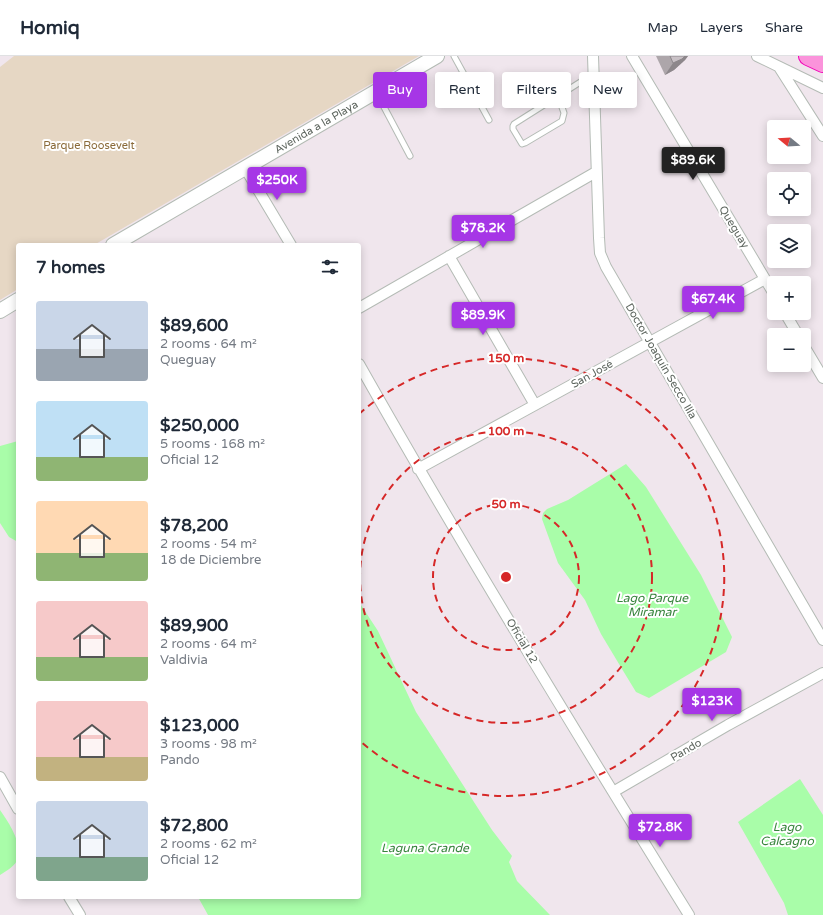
<!DOCTYPE html>
<html lang="en">
<head>
<meta charset="utf-8">
<style>
  :root { --surface:#fff; --page:#f2f2f3; --text:#1f2937; --muted:#747a83; --line:#e0e1e3; --accent:#a636e6 }
  body { margin:0; font-family:"Varela Round",sans-serif; background:var(--page); color:var(--text); height:100vh; display:flex; flex-direction:column; font-size:15px; white-space:nowrap }
  * { box-sizing:border-box; margin:0 }
  p { font-size:13px; color:var(--muted) }
  .icon { flex:none; width:22px; height:22px; fill:none; stroke:currentColor; stroke-width:2; stroke-linecap:round; stroke-linejoin:round }
  .map { position:relative; flex:1; overflow:hidden }
  .panel { position:absolute; left:16px; top:187px; width:345px; height:656px; display:flex; flex-direction:column; background:var(--surface); border-radius:4px; box-shadow:0 2px 10px #0003 }
  .panel>* { flex:none }
  .hud { position:absolute; left:373px; top:16px; width:380px; height:36px; display:flex; gap:8px }
  .needle { width:26px; rotate:288deg }
  .fabs { position:absolute; left:767px; top:64px; display:grid; gap:8px }
  .fabs a { display:grid; place-items:center; width:44px; height:44px; border-radius:4px; background:var(--surface); box-shadow:0 2px 10px #0003; font-size:20px }
  .price { position:absolute; translate:-50% -34px; padding:0 9px; border-radius:4px; background:var(--accent); color:#fff; font-size:13px; line-height:26px; filter:drop-shadow(0 1px 2px #0008) }
  .price::after { content:''; position:absolute; left:50%; top:24px; width:12px; height:9px; margin-left:-6px; background:inherit; clip-path:polygon(0 0,100% 0,50% 100%) }
  .price.on { background:#222; color:#fff }
  ul { padding:0; list-style:none }
  li { display:flex; align-items:center; gap:12px; height:100px; padding:0 20px }
  li span { display:grid; place-items:center; flex:none; width:112px; height:80px; border-radius:4px; color:#555 }
  li>.icon { margin-inline-start:auto }
  span .icon { width:48px; height:48px; fill:#fffc; stroke-width:1 }
  li b { font-size:17px }
  h2 { display:flex; justify-content:space-between; align-items:center; height:48px; padding:0 20px; font-size:17px }
  .chip { padding:0 14px; border-radius:4px; background:var(--surface); box-shadow:0 2px 10px #0003; font-size:14px; line-height:36px }
  .chip.on { background:var(--accent); color:#fff }
  header { display:flex; align-items:center; gap:24px; box-sizing:border-box; height:56px; padding:0 20px; background:var(--surface); border-bottom:1px solid var(--line) }
  header strong { font-size:19px }
  nav { display:flex; gap:22px; margin-inline-start:auto; font-size:14px }
  .map>svg:first-child { display:block }
  .green { fill:#e6d7c4 }
  .water { fill:#a9fda9 }
  .lines { fill:none; stroke-linecap:round; stroke-linejoin:round }
  .lane-casing { stroke:#b4bbb5; stroke-width:7 }
  .street-casing { stroke:#b4bbb5; stroke-width:12 }
  .secondary-casing { stroke:#b3bbb4; stroke-width:16 }
  .highway-casing { stroke:#f105b7; stroke-width:20 }
  .lane { stroke:#fff; stroke-width:5 }
  .street { stroke:#fff; stroke-width:10 }
  .secondary { stroke:#fff; stroke-width:14 }
  .highway { stroke:#fb93db; stroke-width:18 }
  .wall { fill:#ada6aa }
  .shaded-wall { fill:#8d878b }
  .building { fill:#c9c1c6; stroke:#8d878b }
  .ring { fill:none; stroke:#d62828; stroke-width:2; stroke-dasharray:7 5 }
  .labels { text-anchor:middle; dominant-baseline:central; stroke-width:4; stroke-linejoin:round; paint-order:stroke }
  .street-label { font-size:11px; fill:#5e665f; stroke:#fff }
  .park-label { font-size:11px; fill:#8a6a39; stroke:#fff }
  .water-label { font-size:12px; font-style:italic; fill:#37843c; stroke:#fff }
  .centre { fill:#d62828; stroke:#fff; stroke-width:2 }
  .ring-label { font-size:12px; text-anchor:middle; font-weight:bold; fill:#d62828; stroke:#fff; stroke-width:4; stroke-linejoin:round; paint-order:stroke }
</style>
</head>
<body>
<header>
<strong>Homiq</strong>
<nav><a>Map</a><a>Layers</a><a>Share</a></nav>
</header>
<div class="map">
<svg width="823" height="859" viewBox="0 0 823 859">
  <rect width="100%" height="100%" fill="#f0e6ed"/>
  <path class="green" d="M 14,0 L 419,0 L 94,189 L 18,189 L 18,233 L 0,244 L 0,11 Z"/>
  <path class="water" d="M 18,385 L 18,486 L 9,481 L 0,467 L 0,390 Z
    M 626,408 L 646,431 L 701,519 L 732,581 L 726,596 L 649,642 L 636,636 L 622,613 L 601,578 L 585,544 L 558,507 L 542,463 L 543,457 L 547,453 L 568,444 Z
    M 359,546 L 378,575 L 416,656 L 492,774 L 512,800 L 509,806 L 517,825 L 550,859 L 208,859 L 198,841 L 359,841 Z
    M 800,723 L 823,759 L 823,859 L 788,859 L 784,847 L 738,766 Z
    M 0,754 C 9,767 22,786 18,802 C 16,810 6,815 0,819 Z"/>
  <g class="lines">
    <defs>
      <path id="lane" d="M 454,0 L 489,64
        M 375,38 L 384,51 L 410,100
        M 558,40 L 564,57 L 562,65 L 525,87 L 522,88 L 513,73 L 513,70 L 514,68 L 593,18"/>
      <path id="street" d="M 593,0 L 599,182 L 600,197 L 606,211 L 823,584
        M 632,0 L 774,238
        M 757,0 L 823,32
        M 779,11 L 823,80
        M 245,112 L 291,189
        M 449,200 L 535,349
        M 359,252 L 596,116
        M 785,257 L 798,279
        M 804,290 L 823,322
        M 359,308 C 464,494 576,677 689,859
        M 418,413 L 765,223
        M 0,721 L 18,753
        M 613,736 L 728,669 L 823,617
        M 69,841 L 80,859"/>
      <g id="secondary">
        <path id="s1" d="M 113,189 L 437,0"/>
        <path d="M 0,255 L 18,244"/>
      </g>
      <path id="highway" d="M 808,0 L 823,7"/>
    </defs>
    <use href="#lane" class="lane-casing"/>
    <use href="#street" class="street-casing"/>
    <use href="#secondary" class="secondary-casing"/>
    <use href="#highway" class="highway-casing"/>
    <use href="#lane" class="lane"/>
    <use href="#street" class="street"/>
    <use href="#secondary" class="secondary"/>
    <use href="#highway" class="highway"/>
  </g>
  <path class="wall" d="M 656,0 L 688,0 L 685,4 L 674,14 L 665,19 Z"/>
  <path class="shaded-wall" d="M 685,0 L 688,0 L 685,4 L 674,14 L 665,19 L 673,7 Z"/>
  <path class="building" d="M 670,0 L 685,0 L 682,3 L 673,7 Z"/>
  <g class="ring">
    <circle cx="506" cy="521" r="73"/>
    <circle cx="506" cy="521" r="146"/>
    <path d="M359 358A219 219 0 1 1 359 684"/>
  </g>
  <g class="labels">
    <g class="street-label">
      <text stroke="none"><textPath href="#s1" startOffset="235">Avenida a la Playa</textPath></text>
      <text transform="translate(734 171) rotate(59)">Queguay</text>
      <text transform="translate(661 305) rotate(60)">Doctor Joaquín Secco Illa</text>
      <text transform="translate(592 318) rotate(-29)">San José</text>
      <text transform="translate(522 585) rotate(59)">Oficial 12</text>
      <text transform="translate(686 694) rotate(-30)">Pando</text>
    </g>
    <g class="park-label">
      <text x="89" y="89">Parque Roosevelt</text>
    </g>
    <g class="water-label">
      <text x="652" y="542">Lago Parque<tspan x="652" dy="14">Miramar</tspan></text>
      <text x="787" y="771">Lago<tspan x="787" dy="14">Calcagno</tspan></text>
      <text x="425" y="792">Laguna Grande</text>
    </g>
  </g>
  <circle cx="506" cy="521" r="6" class="centre"/>
  <g class="ring-label">
    <text x="506" y="306">150 m</text>
    <text x="506" y="379">100 m</text>
    <text x="506" y="452">50 m</text>
  </g>
</svg>
<div class="fabs">
<a><svg class="needle" viewBox="-14 -14 28 28"><path d="M0-13l5 13h-10z" fill="#e53935"/><path d="M0 13l5-13h-10z" fill="#747a83"/></svg></a>
<a><svg class="icon" aria-label="locate" viewBox="0 0 24 24"><circle cx="12" cy="12" r="6"/><path d="M12 2v4M12 18v4M2 12h4M18 12h4"/></svg></a>
<a><svg class="icon" aria-label="layers" viewBox="0 0 24 24"><path d="M12 4l9 5-9 5-9-5zM3 14l9 5 9-5"/></svg></a>
<a>+</a>
<a>−</a>
</div>
<b class="price on" style="left:693px;top:125px">$89.6K</b>
<b class="price" style="left:277px;top:145px">$250K</b>
<b class="price" style="left:483px;top:193px">$78.2K</b>
<b class="price" style="left:713px;top:264px">$67.4K</b>
<b class="price" style="left:483px;top:280px">$89.9K</b>
<b class="price" style="left:712px;top:666px">$123K</b>
<b class="price" style="left:660px;top:792px">$72.8K</b>
<div class="hud">
<a class="chip on">Buy</a>
<a class="chip">Rent</a>
<a class="chip">Filters</a>
<a class="chip">New</a>
</div>
<section class="panel">
<h2>7 homes<svg class="icon" aria-label="filters" viewBox="0 0 24 24"><path d="M4 7h16M4 17h16"/><circle cx="9" cy="7" r="2"/><circle cx="15" cy="17" r="2"/></svg></h2>
<ul>
<li><span style="background:linear-gradient(#c9d6e8 60%,#9aa5b1 0)"><svg class="icon" aria-label="home" viewBox="0 0 24 24"><path d="M3 11l9-7 9 7M6 9v11h12V9"/></svg></span><div><b>$89,600</b><p>2 rooms · 64 m²</p><p>Queguay</p></div></li>
<li><span style="background:linear-gradient(#bfe0f5 70%,#8fb573 0)"><svg class="icon" aria-label="home" viewBox="0 0 24 24"><path d="M3 11l9-7 9 7M6 9v11h12V9"/></svg></span><div><b>$250,000</b><p>5 rooms · 168 m²</p><p>Oficial 12</p></div></li>
<li><span style="background:linear-gradient(#ffd9b3 65%,#8fb573 0)"><svg class="icon" aria-label="home" viewBox="0 0 24 24"><path d="M3 11l9-7 9 7M6 9v11h12V9"/></svg></span><div><b>$78,200</b><p>2 rooms · 54 m²</p><p>18 de Diciembre</p></div></li>
<li><span style="background:linear-gradient(#f6c9c9 70%,#8fb573 0)"><svg class="icon" aria-label="home" viewBox="0 0 24 24"><path d="M3 11l9-7 9 7M6 9v11h12V9"/></svg></span><div><b>$89,900</b><p>2 rooms · 64 m²</p><p>Valdivia</p></div></li>
<li><span style="background:linear-gradient(#f6c9c9 70%,#c2b280 0)"><svg class="icon" aria-label="home" viewBox="0 0 24 24"><path d="M3 11l9-7 9 7M6 9v11h12V9"/></svg></span><div><b>$123,000</b><p>3 rooms · 98 m²</p><p>Pando</p></div></li>
<li><span style="background:linear-gradient(#c9d6e8 70%,#7fa58c 0)"><svg class="icon" aria-label="home" viewBox="0 0 24 24"><path d="M3 11l9-7 9 7M6 9v11h12V9"/></svg></span><div><b>$72,800</b><p>2 rooms · 62 m²</p><p>Oficial 12</p></div></li>
</ul>
</section>
</div>
</body>
</html>
